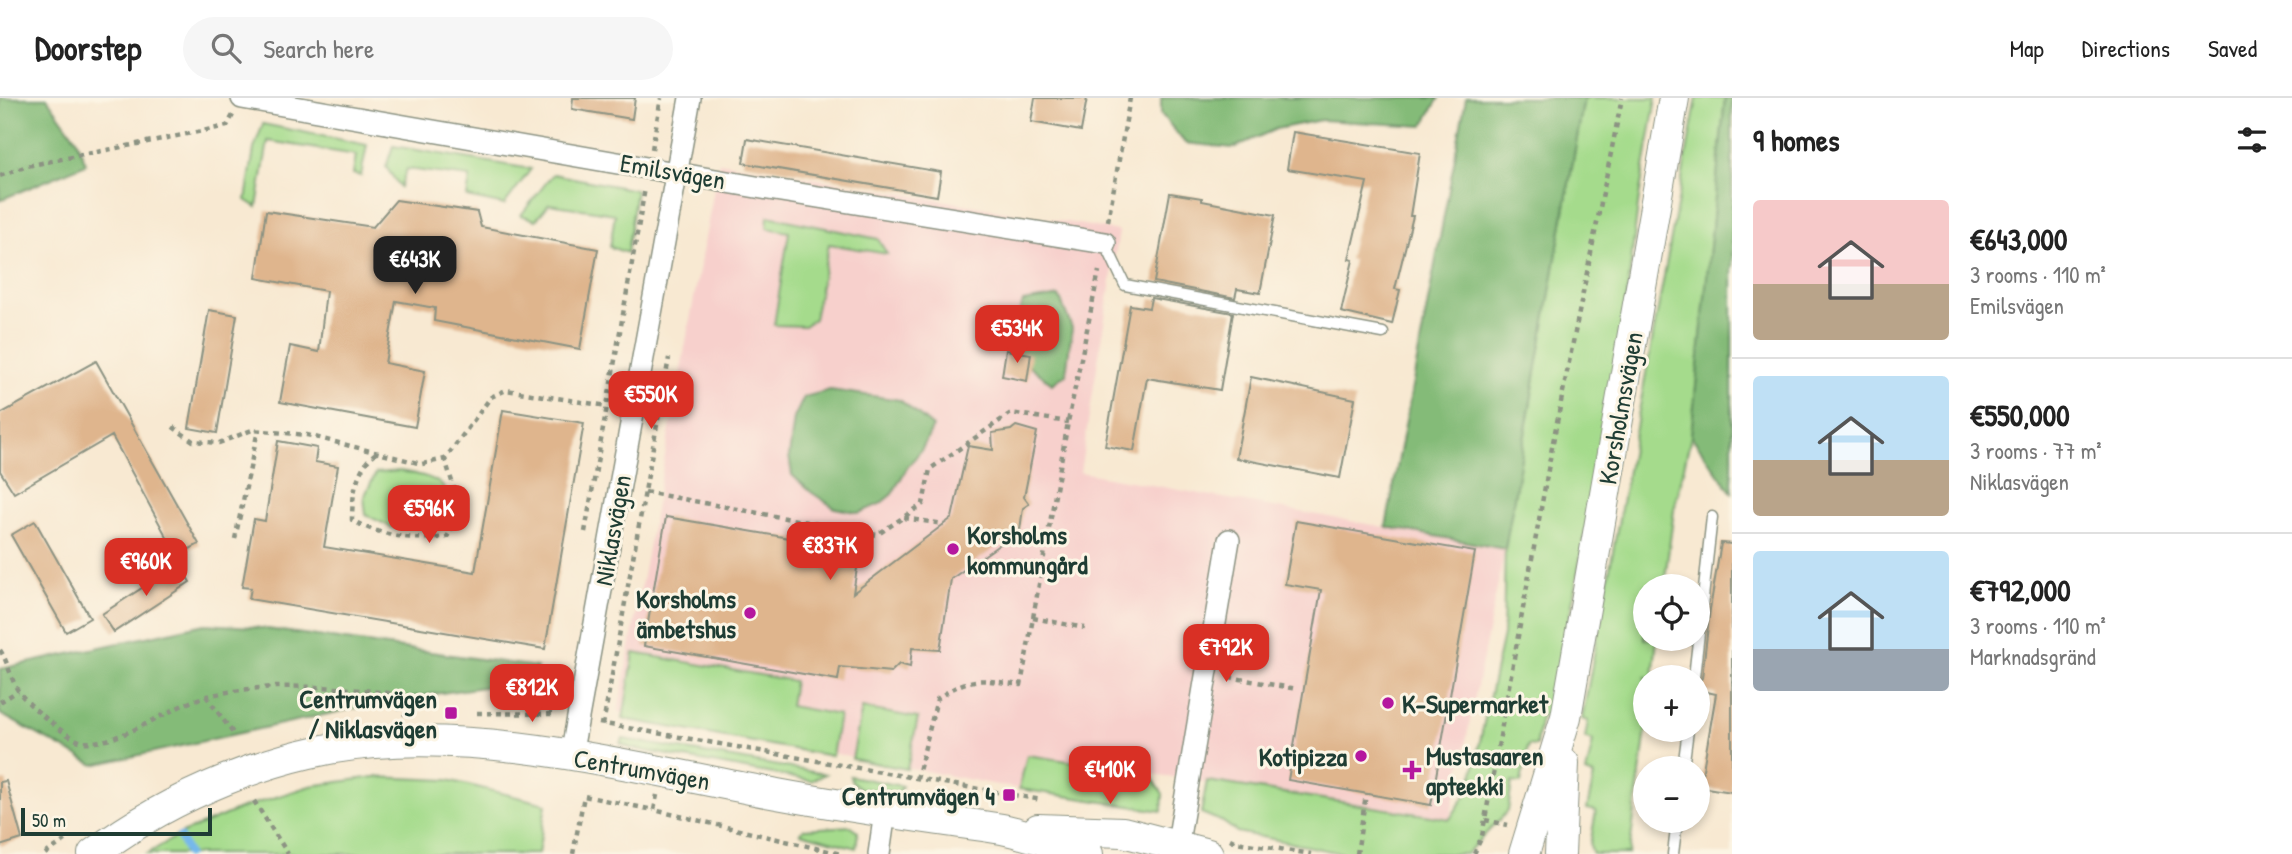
<!DOCTYPE html>
<html lang="en">
<head>
<meta charset="utf-8">
<style>
  :root { --surface:#fff; --page:#f6f6f6; --text:#222; --muted:#767676; --line:#e0e0e0; --accent:#d93025 }
  body { margin:0; font-family:"Patrick Hand",sans-serif; background:var(--page); color:var(--text); height:100vh; display:flex; flex-direction:column; font-size:26px; white-space:nowrap }
  * { box-sizing:border-box; margin:0 }
  p { font-size:23px; color:var(--muted) }
  .icon { flex:none; width:38px; height:38px; fill:none; stroke:currentColor; stroke-width:2; stroke-linecap:round; stroke-linejoin:round }
  .map { position:relative; flex:1; overflow:hidden }
  .details { display:flex; flex-direction:column; background:var(--surface); width:560px }
  .details>* { flex:none }
  .buttons { position:absolute; left:1633px; top:476px; display:grid; gap:14px }
  .buttons a { display:grid; place-items:center; width:77px; height:77px; border-radius:50%; background:var(--surface); box-shadow:0 4px 10px #0003; font-size:35px }
  .scale { position:absolute; left:21px; bottom:18px; width:191px; box-sizing:border-box; padding-left:7px; border:4px solid #1f3d34; border-top:0; font-size:19px; line-height:24px; white-space:nowrap; color:#1f3d34; -webkit-text-stroke:5px #fcf5e5; paint-order:stroke }
  .price { position:absolute; translate:-50% -60px; padding:0 16px; border-radius:14px; background:var(--accent); color:#fff; font-size:23px; line-height:46px; filter:drop-shadow(0 2px 4px #0008) }
  .price::after { content:''; position:absolute; left:50%; top:42px; width:21px; height:16px; margin-left:-10px; background:inherit; clip-path:polygon(0 0,100% 0,50% 100%) }
  .price.current { background:#222; color:#fff }
  ul { padding:0; list-style:none }
  li { display:flex; align-items:center; gap:21px; height:175px; padding:0 21px }
  li+li { border-top:2px solid var(--line) }
  li span { display:grid; place-items:center; flex:none; width:196px; height:140px; border-radius:7px; color:#555 }
  li>.icon { margin-inline-start:auto }
  span .icon { width:84px; height:84px; fill:#fffc; stroke-width:1 }
  li b { font-size:30px }
  h2 { display:flex; justify-content:space-between; align-items:center; height:84px; padding:0 21px; font-size:30px }
  header { display:flex; align-items:center; gap:42px; box-sizing:border-box; height:98px; padding:0 35px; background:var(--surface); border-bottom:2px solid var(--line) }
  header strong { font-size:33px }
  nav { display:flex; gap:38px; margin-inline-start:auto; font-size:24px }
  .search { width:490px; height:63px; background:var(--page); display:flex; align-items:center; gap:18px; box-sizing:border-box; padding:0 24px; border-radius:38px; color:var(--muted); font-size:26px }
  main { display:flex; flex:1; min-height:0 }
  .map>svg:first-child { display:block }
  .built { fill:#f7d0cc }
  .green { fill:#a5db8c; stroke:#628c60; stroke-width:2 }
  .forest { fill:#84bb78; stroke:#527c56; stroke-width:2 }
  .lines { fill:none; stroke-linecap:round; stroke-linejoin:round }
  .stream { stroke:#76b8eb; stroke-width:8 }
  .building { fill:#dfb58d }
  .service-casing { stroke:#8c9383; stroke-width:13 }
  .minor-casing { stroke:#8c9383; stroke-width:24 }
  .secondary-casing { stroke:#8c9383; stroke-width:32 }
  .path { stroke:#8c9383; stroke-width:4.5; stroke-dasharray:5 5; stroke-linecap:butt }
  .service { stroke:#fff; stroke-width:10 }
  .minor { stroke:#fff; stroke-width:21 }
  .secondary { stroke:#fff; stroke-width:30 }
  .poi-dot { fill:#b5179e; stroke:#fcf5e5; stroke-width:2.5 }
  .labels { text-anchor:middle; dominant-baseline:central; stroke-width:6; stroke-linejoin:round; paint-order:stroke }
  .street-label { font-size:26px; fill:#1f3d34; stroke:#fcf5e5 }
  .poi-label { font-size:26px; font-weight:bold; fill:#1f3d34; stroke:#fcf5e5; text-anchor:end }
</style>
</head>
<body>
<header>
<strong>Doorstep</strong>
<div class="search"><svg class="icon" aria-label="search" viewBox="0 0 24 24"><circle cx="10" cy="10" r="6"/><path d="M15 15l6 6"/></svg>Search here</div>
<nav><a>Map</a><a>Directions</a><a>Saved</a></nav>
</header>
<main>
<div class="map">
<svg width="1732" height="756" viewBox="0 0 1732 756">
  <rect width="100%" height="100%" fill="#fcf5e5"/>
  <filter id="ink" filterUnits="userSpaceOnUse"><feTurbulence type="fractalNoise" baseFrequency=".0143" numOctaves="2"/><feDisplacementMap in="SourceGraphic" scale="14" xChannelSelector="R" yChannelSelector="G"/><feConvolveMatrix kernelMatrix="1 2 1 2 8 2 1 2 1" color-interpolation-filters="sRGB"/></filter>
  <filter id="wash" filterUnits="userSpaceOnUse"><feTurbulence type="fractalNoise" baseFrequency=".00686" numOctaves="4" result="noise"/><feDisplacementMap in="SourceGraphic" scale="28" xChannelSelector="R" yChannelSelector="G"/><feGaussianBlur stdDeviation="1.57" result="paint"/><feColorMatrix in="noise" values="0 0 0 0 0 0 0 0 0 0 0 0 0 0 0 0 0 1.4 0 .05"/><feComposite in="paint" operator="in"/></filter>
  <g filter="url(#wash)">
    <rect width="100%" height="100%" fill="#f8e9d2"/>
    <path class="built" d="M 719,64 L 1119,133 L 1080,374 L 1505,451 L 1450,721 L 1028,657 L 1019,691 L 618,614 Z"/>
    <path class="green" d="M 1584,0 L 1656,0 L 1639,99 L 1622,238 L 1551,618 L 1541,617 L 1536,648 L 1528,647 L 1521,685 L 1512,684 L 1508,713 L 1466,756 L 1345,756 L 1237,734 L 1223,724 L 1201,715 L 1207,683 L 1450,721 L 1470,690 L 1503,537 L 1505,451 Z
      M 1697,0 L 1725,0 L 1691,338 L 1674,412 L 1664,488 L 1645,488 L 1645,541 L 1657,541 L 1653,579 L 1645,579 L 1646,632 L 1629,756 L 1593,756 L 1590,747 L 1596,713 L 1587,711 L 1594,678 L 1586,675 L 1593,643 L 1585,640 L 1588,623 L 1582,621 Z
      M 263,26 L 367,47 L 361,78 L 353,76 L 356,57 L 268,43 L 257,109 L 246,102 L 254,51 Z
      M 393,48 L 531,71 L 504,107 L 467,99 L 470,79 L 407,71 L 400,89 L 386,69 Z
      M 553,76 L 636,92 L 627,155 L 610,149 L 615,116 L 549,106 L 536,122 L 521,117 Z
      M 768,118 L 878,141 L 887,156 L 829,146 L 814,221 L 804,228 L 774,227 L 789,134 L 767,130 Z
      M 400,373 C 439,381 456,382 442,429 L 393,430 L 366,417 L 364,399 L 376,375 Z
      M 634,555 L 794,583 L 790,608 L 839,617 L 832,658 L 623,621 Z
      M 862,610 L 918,620 L 907,671 L 852,661 Z
      M 623,641 L 825,676 L 811,683 L 630,650 L 620,645 Z
      M 1027,657 L 1149,675 L 1163,696 L 1162,713 L 1019,691 Z
      M 850,678 L 902,688 L 899,694 L 861,691 L 851,683 Z
      M 374,679 L 448,682 L 546,706 L 538,756 L 147,756 L 182,735 L 242,710 L 310,688 Z
      M 851,728 L 858,734 L 856,750 L 800,735 L 804,731 Z"/>
    <path class="forest" d="M 0,0 L 47,0 L 76,41 L 86,66 L 0,102 Z
      M 1161,0 L 1439,0 L 1423,28 L 1321,22 L 1276,31 L 1233,50 L 1185,45 L 1161,16 Z
      M 1466,0 L 1584,0 L 1505,451 L 1386,429 Z
      M 1725,0 L 1732,0 L 1732,395 L 1691,338 Z
      M 1059,198 L 1072,230 L 1066,276 L 1052,286 L 1020,260 L 1012,234 L 1023,204 Z
      M 830,292 L 900,302 L 933,329 L 922,351 L 907,370 L 892,396 L 880,406 L 859,415 L 835,410 L 811,394 L 792,377 L 789,358 L 794,320 L 804,299 Z
      M 205,526 L 253,529 L 537,569 L 532,582 L 392,602 L 94,667 L 0,616 L 0,571 Z"/>
    <g class="lines">
      <path class="stream" d="M 180,739 L 188,756"/>
    </g>
    <g id="blocks">
      <path class="building" d="M 573,0 L 635,0 L 632,21 L 572,11 Z
        M 1035,0 L 1087,0 L 1081,33 L 1031,24 Z
        M 1293,34 L 1420,55 L 1410,118 L 1413,118 L 1395,191 L 1400,192 L 1392,226 L 1341,214 L 1353,162 L 1349,161 L 1367,84 L 1287,71 Z
        M 747,41 L 941,74 L 937,98 L 743,65 Z
        M 1170,95 L 1202,100 L 1202,103 L 1275,117 L 1260,195 L 1237,191 L 1235,200 L 1154,184 Z
        M 396,102 L 477,114 L 481,129 L 598,151 L 580,251 L 434,223 L 435,210 L 396,203 L 385,265 L 425,273 L 415,329 L 280,304 L 290,248 L 319,254 L 326,193 L 256,180 L 266,113 L 373,129 Z
        M 1151,200 L 1233,215 L 1220,292 L 1147,280 L 1134,353 L 1105,348 L 1130,207 L 1149,210 Z
        M 209,212 L 237,217 L 217,335 L 189,330 Z
        M 1006,252 L 1031,256 L 1027,283 L 1002,278 Z
        M 96,263 L 199,446 L 177,458 L 112,338 L 14,395 L 0,373 L 0,316 Z
        M 1251,279 L 1355,301 L 1340,380 L 1236,360 Z
        M 503,312 L 584,325 L 545,551 L 249,501 L 251,490 L 242,489 L 254,421 L 265,423 L 278,343 L 317,350 L 315,364 L 338,368 L 324,449 L 475,474 Z
        M 1016,328 L 1037,334 L 1024,399 L 1029,406 L 1023,410 L 1020,432 L 951,481 L 940,552 L 912,550 L 910,569 L 899,566 L 891,574 L 840,569 L 838,582 L 644,548 L 666,419 L 860,452 L 853,495 L 952,420 L 968,348 L 993,352 L 992,335 L 1011,332 Z
        M 35,423 L 90,520 L 66,534 L 11,437 Z
        M 1296,423 L 1475,454 L 1431,707 L 1288,682 L 1321,492 L 1285,486 Z
        M 1721,445 L 1732,446 L 1732,694 L 1700,689 L 1716,596 L 1698,592 L 1698,586 L 1702,580 L 1710,511 Z
        M 179,466 L 190,484 L 114,534 L 102,516 Z
        M 6,683 L 22,741 L 0,748 L 0,684 Z"/>
    </g>
  </g>
  <g filter="url(#ink)">
    <use href="#blocks" fill-opacity="0" stroke="#8c9383" stroke-width="2"/>
    <g class="lines">
      <defs>
        <path id="service" d="M 1105,145 L 1125,187 L 1383,235
          M 1694,579 L 1712,419
          M 1683,670 L 1688,632
          M 1673,756 L 1677,723"/>
        <path id="minor" d="M 242,0 L 762,90 L 1105,145
          M 571,658 L 690,0
          M 879,756 L 885,714
          M 1176,756 L 1229,442"/>
        <path id="secondary" d="M 1038,731 L 1123,734 L 1208,756
          M 93,756 C 170,698 278,652 375,645 C 510,635 646,672 777,696 C 831,706 885,714 939,722 C 960,725 981,727 1002,731 C 1031,737 1060,748 1088,756
          M 1524,756 L 1566,619 L 1674,0
          M 1560,756 L 1564,665"/>
      </defs>
      <use href="#service" class="service-casing"/>
      <use href="#minor" class="minor-casing"/>
      <use href="#secondary" class="secondary-casing"/>
      <path class="path" d="M 652,51 L 661,0
        M 0,78 L 27,68 L 227,28 L 233,17
        M 1108,123 L 1130,0
        M 173,329 L 193,343 L 219,345 L 252,332 L 307,337 L 422,366 L 445,361 L 491,299 L 506,292 L 607,308
        M 376,355 C 356,369 352,399 352,422 C 378,438 417,443 447,439 L 456,423 L 454,390 L 445,361
        M 645,394 L 877,437 L 923,406 L 930,371 L 1011,315 L 1068,324
        M 904,420 L 944,426
        M 585,434 L 645,90
        M 235,441 L 258,332
        M 1033,520 L 1085,530
        M 0,552 C 8,564 10,578 17,591 C 24,604 69,642 83,644 C 122,648 170,607 208,598 C 267,584 329,588 389,595 L 405,617
        M 1229,579 L 1297,591
        M 206,598 L 233,635
        M 0,604 L 18,593
        M 477,615 L 556,616
        M 599,625 L 1042,702
        M 603,627 L 669,260
        M 917,681 L 937,601 C 972,576 981,582 1021,587 L 1068,324 L 1099,173
        M 657,697 L 654,712 L 841,756
        M 254,703 L 288,756
        M 1485,722 L 1508,727
        M 1230,741 L 1236,744 L 1311,756
        M 45,756 L 70,739
        M 573,756 L 584,698 L 654,712
        M 1357,756 L 1366,696
        M 1474,756 L 1482,738 L 1553,344 L 1622,0"/>
      <use href="#service" class="service"/>
      <use href="#minor" class="minor"/>
      <use href="#secondary" class="secondary"/>
    </g>
  </g>
  <g class="poi-dot">
    <circle cx="953" cy="451" r="7"/>
    <circle cx="750" cy="515" r="7"/>
    <circle cx="1388" cy="605" r="7"/>
    <rect x="444" y="608" width="14" height="14" rx="3.5"/>
    <circle cx="1361" cy="658" r="7"/>
    <path d="M1408.5 661.5h7v7h7v7h-7v7h-7v-7h-7v-7h7z"/>
    <rect x="1002" y="690" width="14" height="14" rx="3.5"/>
  </g>
  <g class="labels">
    <g class="street-label">
      <text transform="translate(673 73) rotate(10)">Emilsvägen</text>
      <text transform="translate(1620 310) rotate(-80)">Korsholmsvägen</text>
      <text transform="translate(612 432) rotate(-80)">Niklasvägen</text>
      <text transform="translate(642 671) rotate(10)">Centrumvägen</text>
    </g>
    <g class="poi-label">
      <text x="967" y="436" text-anchor="start">Korsholms<tspan x="967" dy="30">kommungård</tspan></text>
      <text x="736" y="500">Korsholms<tspan x="736" dy="30">ämbetshus</tspan></text>
      <text x="437" y="600">Centrumvägen<tspan x="437" dy="30">/ Niklasvägen</tspan></text>
      <text x="1402" y="605" text-anchor="start">K-Supermarket</text>
      <text x="1426" y="657" text-anchor="start">Mustasaaren<tspan x="1426" dy="30">apteekki</tspan></text>
      <text x="1347" y="658">Kotipizza</text>
      <text x="995" y="697">Centrumvägen 4</text>
    </g>
  </g>
</svg>
<div class="buttons">
<a><svg class="icon" aria-label="locate" viewBox="0 0 24 24"><circle cx="12" cy="12" r="6"/><path d="M12 2v4M12 18v4M2 12h4M18 12h4"/></svg></a>
<a>+</a>
<a>−</a>
</div>
<div class="scale">50 m</div>
<b class="price current" style="left:415px;top:198px">€643K</b>
<b class="price" style="left:1017px;top:267px">€534K</b>
<b class="price" style="left:651px;top:333px">€550K</b>
<b class="price" style="left:429px;top:447px">€596K</b>
<b class="price" style="left:830px;top:484px">€837K</b>
<b class="price" style="left:146px;top:500px">€960K</b>
<b class="price" style="left:1226px;top:586px">€792K</b>
<b class="price" style="left:532px;top:626px">€812K</b>
<b class="price" style="left:1110px;top:708px">€410K</b>
</div>
<section class="details">
<h2>9 homes<svg class="icon" aria-label="filters" viewBox="0 0 24 24"><path d="M4 7h16M4 17h16"/><circle cx="9" cy="7" r="2"/><circle cx="15" cy="17" r="2"/></svg></h2>
<ul>
<li><span style="background:linear-gradient(#f6c9c9 60%,#b9a48a 0)"><svg class="icon" aria-label="home" viewBox="0 0 24 24"><path d="M3 11l9-7 9 7M6 9v11h12V9"/></svg></span><div><b>€643,000</b><p>3 rooms · 110 m²</p><p>Emilsvägen</p></div></li>
<li><span style="background:linear-gradient(#bfe0f5 60%,#b9a48a 0)"><svg class="icon" aria-label="home" viewBox="0 0 24 24"><path d="M3 11l9-7 9 7M6 9v11h12V9"/></svg></span><div><b>€550,000</b><p>3 rooms · 77 m²</p><p>Niklasvägen</p></div></li>
<li><span style="background:linear-gradient(#bfe0f5 70%,#9aa5b1 0)"><svg class="icon" aria-label="home" viewBox="0 0 24 24"><path d="M3 11l9-7 9 7M6 9v11h12V9"/></svg></span><div><b>€792,000</b><p>3 rooms · 110 m²</p><p>Marknadsgränd</p></div></li>
</ul>
</section>
</main>
</body>
</html>
